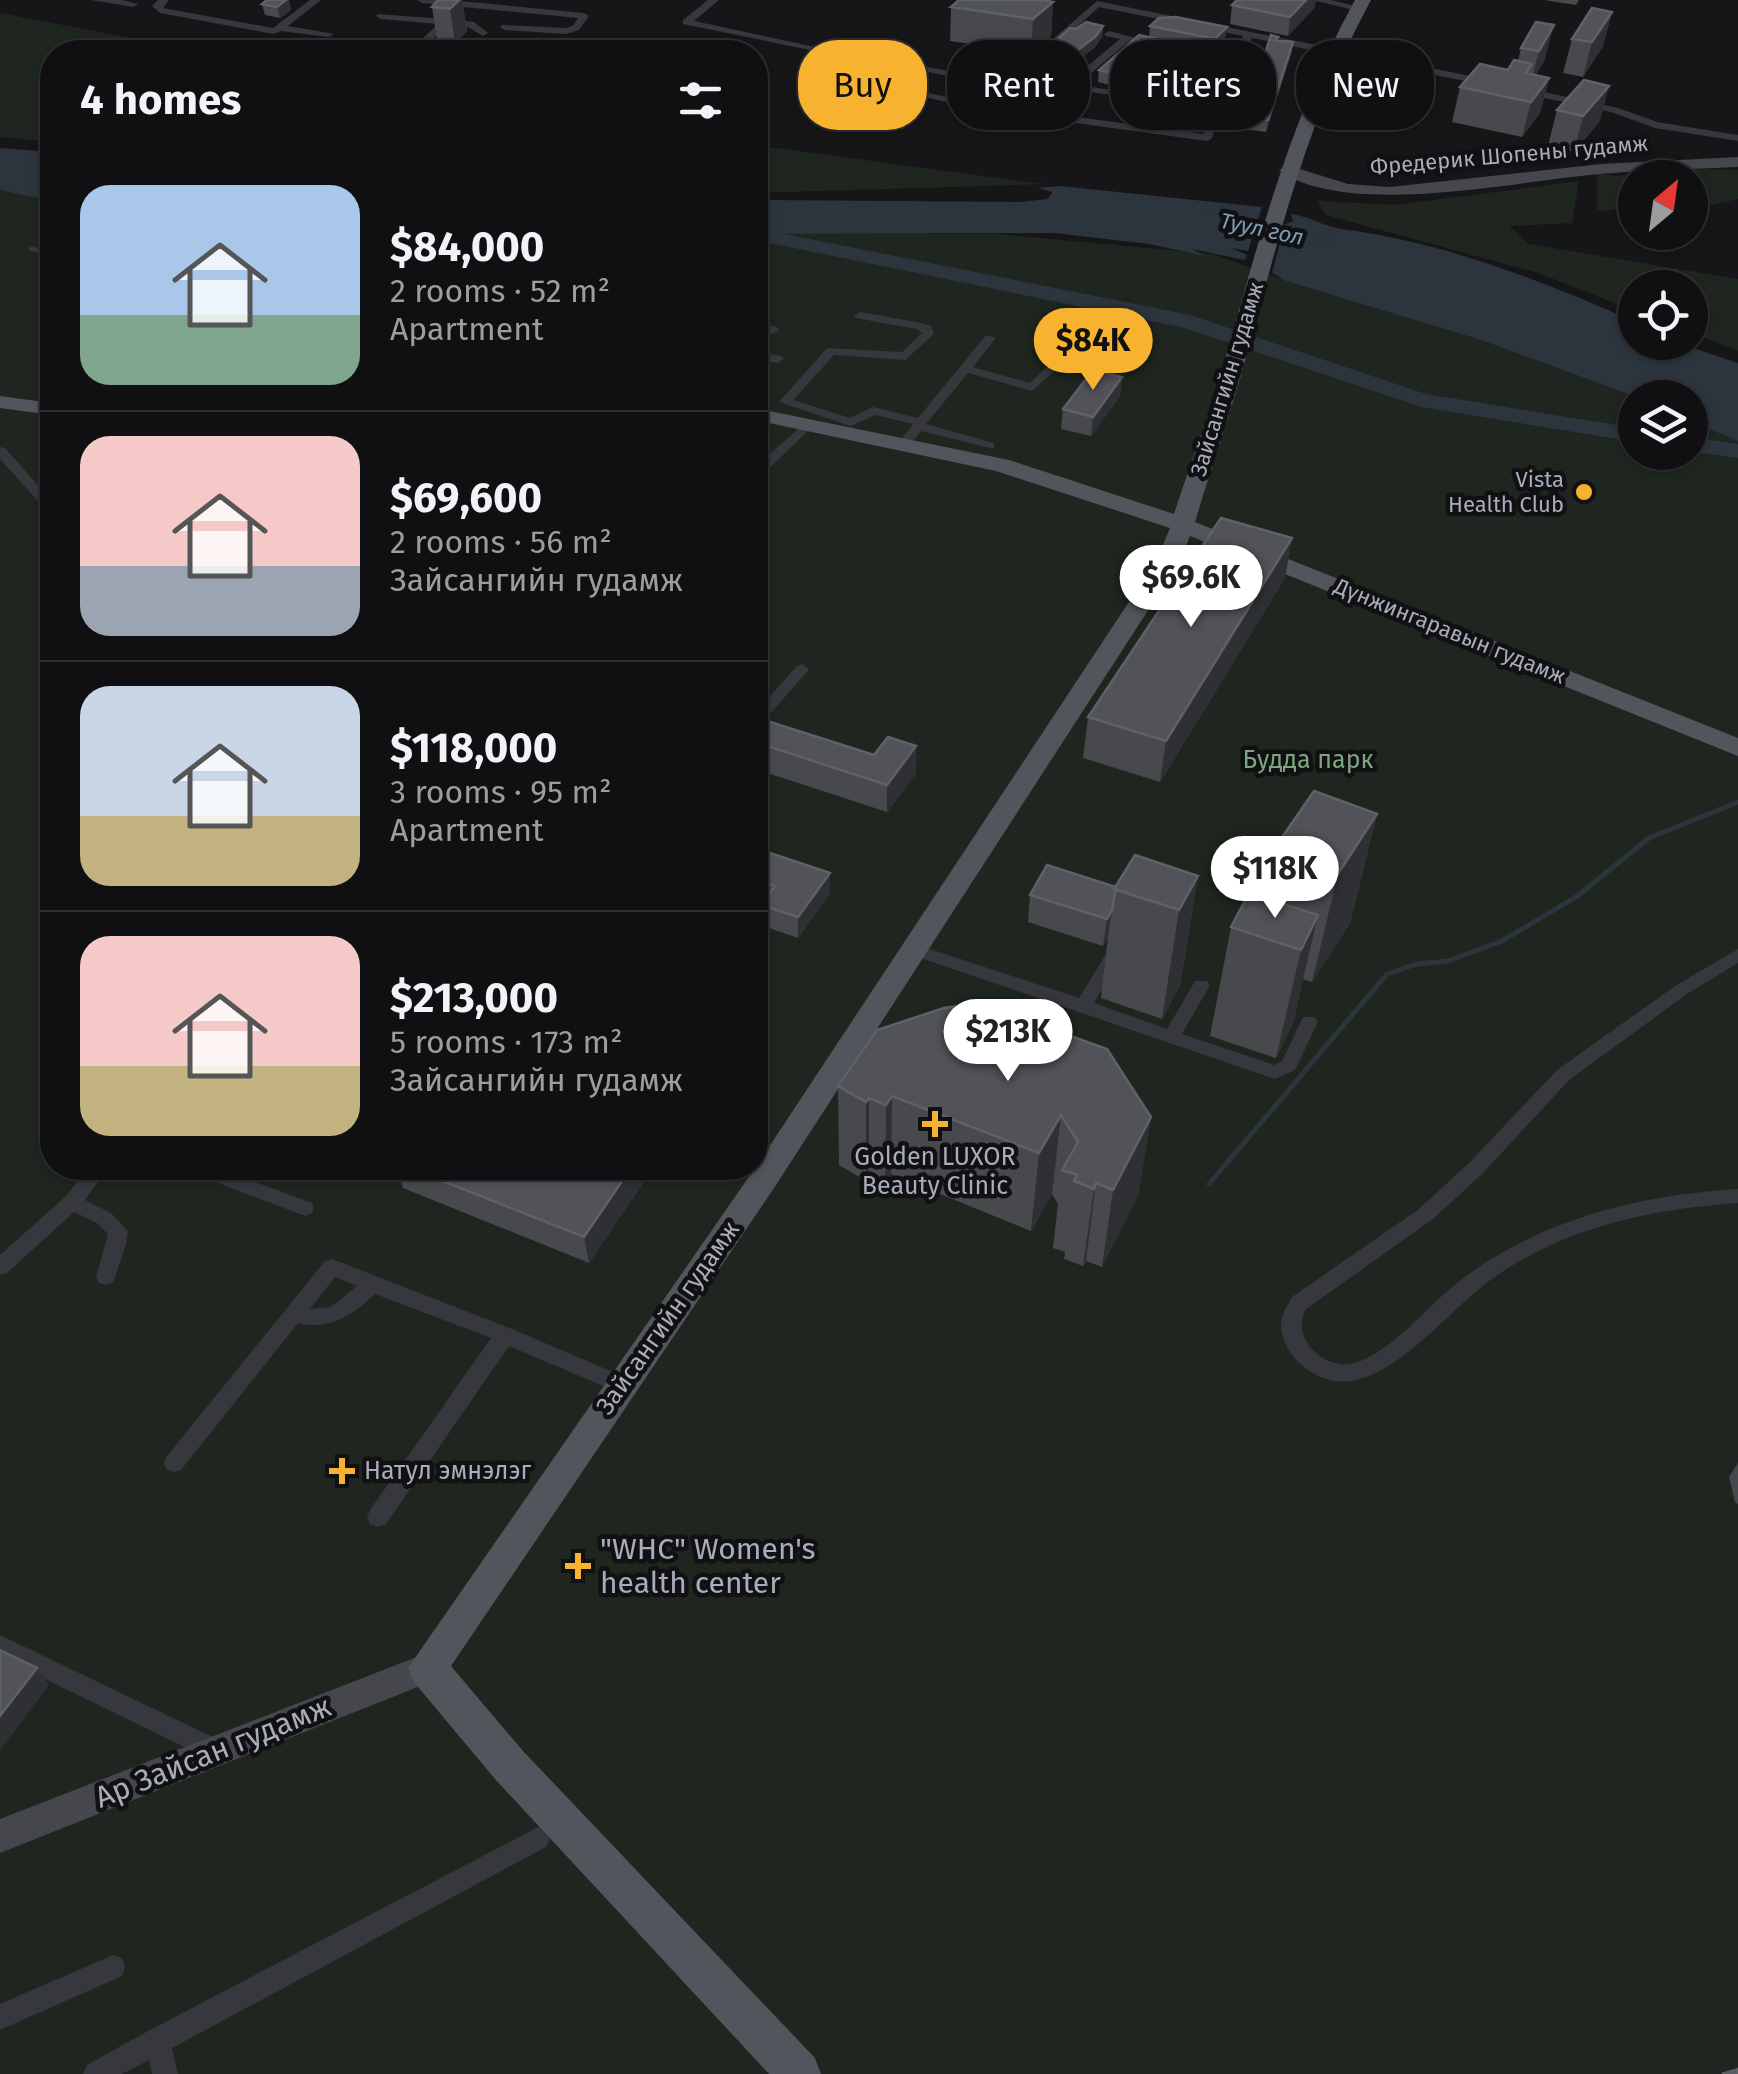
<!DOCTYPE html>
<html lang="en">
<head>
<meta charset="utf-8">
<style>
  :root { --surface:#101012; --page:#1e1e20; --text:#f1f3f6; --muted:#9c9d9f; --line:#303032; --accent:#f7b32f }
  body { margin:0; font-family:"Fira Sans",sans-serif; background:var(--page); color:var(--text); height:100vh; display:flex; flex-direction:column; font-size:38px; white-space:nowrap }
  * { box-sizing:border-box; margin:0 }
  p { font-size:32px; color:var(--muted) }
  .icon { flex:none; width:55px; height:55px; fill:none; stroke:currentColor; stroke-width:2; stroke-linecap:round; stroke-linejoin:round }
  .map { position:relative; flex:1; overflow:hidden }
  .sheet { position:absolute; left:40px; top:40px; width:728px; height:1140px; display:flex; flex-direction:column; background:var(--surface); border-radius:40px; box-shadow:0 2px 8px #0004,0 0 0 2px var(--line) }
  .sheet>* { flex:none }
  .banner { position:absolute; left:798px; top:40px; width:790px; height:90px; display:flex; gap:20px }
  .needle { width:65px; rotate:29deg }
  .fabs { position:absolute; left:1618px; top:160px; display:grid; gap:20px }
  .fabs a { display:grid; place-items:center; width:90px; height:90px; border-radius:50%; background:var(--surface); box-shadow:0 2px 8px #0004,0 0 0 2px var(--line); font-size:50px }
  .price { position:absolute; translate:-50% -85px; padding:0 22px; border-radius:35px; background:#fff; color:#222; font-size:32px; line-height:65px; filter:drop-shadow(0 2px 5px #0008) }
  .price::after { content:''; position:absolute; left:50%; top:60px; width:30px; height:22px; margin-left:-15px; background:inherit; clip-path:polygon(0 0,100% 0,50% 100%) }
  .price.on { background:var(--accent); color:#111 }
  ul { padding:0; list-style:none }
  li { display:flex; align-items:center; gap:30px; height:250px; padding:0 40px }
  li+li { border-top:2px solid var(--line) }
  li span { display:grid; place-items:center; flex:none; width:280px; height:200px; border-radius:30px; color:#555 }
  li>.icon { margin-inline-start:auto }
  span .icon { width:120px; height:120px; fill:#fffc; stroke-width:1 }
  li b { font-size:42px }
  h2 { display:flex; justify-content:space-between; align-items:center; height:120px; padding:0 40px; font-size:42px }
  .chip { padding:0 35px; border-radius:40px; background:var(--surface); box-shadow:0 2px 8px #0004,0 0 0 2px var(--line); font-size:35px; line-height:90px }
  .chip.on { background:var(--accent); color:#111 }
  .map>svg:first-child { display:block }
  .green { fill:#1e261f }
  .water { fill:#2c353d }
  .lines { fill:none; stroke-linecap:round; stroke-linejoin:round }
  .stream { stroke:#2c353d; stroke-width:5 }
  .river { fill:#2c353d; fill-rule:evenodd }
  .street { fill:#37383d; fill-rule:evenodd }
  .secondary { fill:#45474d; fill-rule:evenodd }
  .primary { fill:#53555c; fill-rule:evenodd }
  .wall { fill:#47494d }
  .shaded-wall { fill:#2f3033 }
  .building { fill:#525359; stroke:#5f6168; stroke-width:2.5 }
  .poi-dot { fill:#f7b32f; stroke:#111113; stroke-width:4 }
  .labels { text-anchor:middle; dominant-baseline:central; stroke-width:9; stroke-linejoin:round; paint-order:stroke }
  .far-street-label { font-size:22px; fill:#a8adb9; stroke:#111113 }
  .far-water-label { font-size:22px; font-style:italic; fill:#7e9bb5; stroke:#111113 }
  .far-poi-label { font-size:22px; fill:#a8adb9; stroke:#111113; text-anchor:end }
  .park-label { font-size:25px; fill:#7ea480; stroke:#111113 }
  .poi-label { font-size:25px; fill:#a8adb9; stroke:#111113 }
  .street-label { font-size:25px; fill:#a8adb9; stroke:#111113 }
  .near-poi-label { font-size:30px; fill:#a8adb9; stroke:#111113; text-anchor:start }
  .near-street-label { font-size:30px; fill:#a8adb9; stroke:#111113 }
</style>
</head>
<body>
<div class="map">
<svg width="1738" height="2074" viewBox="0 0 1738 2074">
  <rect width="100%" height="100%" fill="#161618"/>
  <path class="green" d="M 0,13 L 206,52 L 52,52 L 52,142 L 0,137 Z
    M 755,145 L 1028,182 L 1048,184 L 755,193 Z
    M 1682,169 L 1738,170 L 1738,199 L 1690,210 L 1690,178 L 1635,178 L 1635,207 L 1597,211 L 1597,173 L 1614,176 Z
    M 1579,181 L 1572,223 L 1509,226 L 1529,244 L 1738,279 L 1738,351 L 1690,332 L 1690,288 L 1635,288 L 1635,311 L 1538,273 L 1326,215 L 1317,201 L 1394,205 Z
    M 0,183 L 52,194 L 52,1168 L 755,1168 L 755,233 L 998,234 L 1213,254 L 1287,281 L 1481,340 L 1636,397 L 1635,452 L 1690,452 L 1690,421 L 1738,441 L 1738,2074 L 0,2074 Z"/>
  <path class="water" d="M 0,148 L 52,152 L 52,201 L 0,190 Z
    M 1060,186 L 1262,207 L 1248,251 L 1231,248 L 1247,255 L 1245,260 L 1192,249 L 1205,256 L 1149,244 L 1054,233 L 755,234 L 755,200 L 1021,202 L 1048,199 L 1052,192 L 1038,188 Z
    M 1291,214 C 1309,216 1325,227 1342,229 C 1443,242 1543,281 1635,322 L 1635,342 L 1678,343 L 1738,363 L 1738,441 L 1690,421 L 1690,398 L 1636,397 L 1481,340 L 1286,281 L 1272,273 L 1285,224 L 1293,221 Z"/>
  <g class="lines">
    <path class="stream" d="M 1209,1184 L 1387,974 L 1417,964 L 1448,961 L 1502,941 L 1576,897 L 1649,838 L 1738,802"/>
    <path class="river" d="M 1212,213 L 1325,236 L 1335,242 L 1325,248 L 1205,223 L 1205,215 Z
      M 755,228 L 1190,315 L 1426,394 L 1635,428 L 1635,442 L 1422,407 L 1185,328 L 755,240 Z
      M 1690,437 L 1738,444 L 1738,458 L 1690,451 Z"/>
    <path class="street" d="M 91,0 L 122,0 L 138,4 L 133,7 Z
      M 158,0 L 169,0 L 163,8 L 273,28 L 310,0 L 321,0 L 288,26 L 334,34 L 329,37 L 281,31 L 274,34 L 160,13 L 152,6 Z
      M 417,0 L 450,0 L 584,13 L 589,16 L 579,30 L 566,34 L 505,30 L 500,27 L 502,25 L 566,28 L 573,26 L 578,18 L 422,3 Z
      M 708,0 L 719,0 L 694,21 L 815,47 L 810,50 L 683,24 L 683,20 Z
      M 1312,0 L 1331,0 L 1363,8 L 1358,11 Z
      M 1097,1 L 1490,80 L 1495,83 L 1490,86 L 1252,38 L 1228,82 L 1212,138 L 1207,141 L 981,110 L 890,89 L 895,86 L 981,104 L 1203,134 L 1218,82 L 1243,36 L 1099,7 L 1017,81 L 1001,87 L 860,58 L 865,55 L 1000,81 L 1009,77 Z
      M 378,14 L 443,19 L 449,15 L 453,20 L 474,22 L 488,33 L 483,36 L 468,27 L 447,25 L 426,46 L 451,49 L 455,52 L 418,51 L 415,50 L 415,46 L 438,24 L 381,19 L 376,16 Z
      M 1109,31 L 1163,45 L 1158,48 L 1129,41 L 1077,85 L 1118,91 L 1123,94 L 1122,96 L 1065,89 L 1065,85 L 1120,39 L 1106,36 L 1104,34 Z
      M 1525,88 L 1618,108 L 1657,122 L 1738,135 L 1738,141 L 1655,128 L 1611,112 L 1521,93 L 1520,91 Z
      M 29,246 L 52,251 L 52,257 L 29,250 Z
      M 860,312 L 922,323 L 931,326 L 934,334 L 905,360 L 834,355 L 793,400 L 850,418 L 873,407 L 918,418 L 986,335 L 996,338 L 973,367 L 1030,383 L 1065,350 L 1075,353 L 1032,391 L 968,373 L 926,424 L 994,443 L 994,449 L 921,431 L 906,450 L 901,451 L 895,447 L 913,424 L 875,415 L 851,426 L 779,402 L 827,348 L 902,352 L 922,333 L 916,329 L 856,318 L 854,316 Z
      M 755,322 L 777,327 L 779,330 L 773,334 L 755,330 Z
      M 755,351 L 782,356 L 784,359 L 778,363 L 755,359 Z
      M 805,423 L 809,424 L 809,430 L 760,477 L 755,478 L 755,467 Z
      M 0,447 L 5,448 L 52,501 L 52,512 L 47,511 L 0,459 Z
      M 802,664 L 809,669 L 807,672 L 760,725 L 755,727 L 755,713 L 797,666 Z
      M 915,944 L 1079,998 L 1109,949 L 1121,949 L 1123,953 L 1094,1003 L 1167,1029 L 1195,981 L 1207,981 L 1210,985 L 1182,1034 L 1274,1065 L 1282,1061 L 1303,1017 L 1315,1017 L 1318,1022 L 1295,1070 L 1275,1079 L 909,954 L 907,950 Z
      M 1738,949 L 1738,963 L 1687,994 L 1569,1080 L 1483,1173 L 1433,1219 L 1306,1309 C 1290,1339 1324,1371 1355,1363 C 1392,1352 1427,1306 1458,1282 C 1539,1220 1637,1195 1738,1189 L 1738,1203 C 1653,1209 1570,1226 1499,1274 C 1453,1304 1405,1372 1351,1381 C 1319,1386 1282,1358 1281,1325 C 1281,1315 1287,1306 1292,1297 L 1419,1209 L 1469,1163 L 1557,1070 L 1675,986 Z
      M 89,1168 L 108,1168 L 85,1200 L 111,1213 L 128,1231 L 126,1244 L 113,1283 L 106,1285 L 99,1283 L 96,1277 L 108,1234 L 97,1223 L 74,1212 L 7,1273 L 0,1275 L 0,1255 L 65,1197 Z
      M 190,1168 L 218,1168 L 312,1203 L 314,1208 L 312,1213 L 305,1216 L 192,1173 Z
      M 332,1259 L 512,1329 L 629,1379 L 632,1385 L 629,1391 L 622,1394 L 509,1346 L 386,1524 L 378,1527 L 370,1524 L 367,1517 L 370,1510 L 491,1338 L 375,1294 C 353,1315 330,1331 298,1323 L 181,1470 L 174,1472 L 167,1470 L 164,1463 L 167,1456 L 325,1261 ZM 335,1277 L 357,1286 L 331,1307 L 310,1309 Z
      M 0,1635 L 225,1743 L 229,1751 L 225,1759 L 217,1762 L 209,1759 L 0,1657 Z
      M 538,1827 L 546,1831 L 550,1839 L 546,1847 L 172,2048 L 178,2074 L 152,2074 L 149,2060 L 122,2074 L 83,2074 L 87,2065 L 148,2031 Z
      M 113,1955 L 122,1958 L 125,1967 L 122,1976 L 0,2030 L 0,2004 Z"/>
    <path class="secondary" d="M 1738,157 L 1738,167 C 1692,169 1645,170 1599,174 C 1518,181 1345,219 1279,170 L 1287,165 L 1348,184 L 1390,187 L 1601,164 Z
      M 427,1653 L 438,1657 L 443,1668 L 438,1679 L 0,1853 L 0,1819 Z"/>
    <path class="primary" d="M 1355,0 L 1371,0 C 1309,115 1279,236 1245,361 C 1230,415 1211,468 1195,522 L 1738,738 L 1738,756 L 1190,536 L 1180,561 L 774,1188 L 451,1666 L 523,1751 L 815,2058 L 821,2074 L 769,2074 L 495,1779 L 413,1681 L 408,1668 L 755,1168 L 1156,561 L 1170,528 L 996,471 L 755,420 L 755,408 L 1009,460 L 1174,514 C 1191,462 1210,412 1225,360 C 1260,235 1292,114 1355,0 Z
      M 0,396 L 52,403 L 52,415 L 0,408 Z"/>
  </g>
  <path class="wall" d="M 267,0 L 289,0 L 291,10 L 280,18 L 265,15 L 262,4 Z
    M 438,0 L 462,0 L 467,31 L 455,43 L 437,40 L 432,7 Z
    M 1237,0 L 1316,0 L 1314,8 L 1288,36 L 1230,24 L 1232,5 Z
    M 1544,0 L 1579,0 L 1576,5 Z
    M 1053,2 L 1051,36 L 1031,53 L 950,41 L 951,7 Z
    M 1612,12 L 1603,46 L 1583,77 L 1563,73 L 1572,39 Z
    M 1536,22 L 1545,59 L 1536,75 L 1549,78 L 1540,113 L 1522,137 L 1452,122 L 1460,87 L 1508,70 L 1518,61 L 1521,48 Z
    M 1103,26 L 1102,37 L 1095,47 L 1054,80 L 1036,75 L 1036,63 L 1049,54 L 1050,46 L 1076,29 Z
    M 1150,26 L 1227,27 L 1225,38 L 1214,51 L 1149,37 Z
    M 1139,35 L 1221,65 L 1208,89 L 1176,98 L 1163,95 L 1151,78 L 1135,91 L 1098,82 L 1099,70 Z
    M 1278,37 L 1278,40 L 1293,42 L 1291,54 L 1266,132 L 1244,129 L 1245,117 Z
    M 1557,110 L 1600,121 L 1574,152 L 1548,146 Z
    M 1122,377 L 1120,396 L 1091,436 L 1061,429 L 1063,409 Z
    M 1285,578 L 1160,782 L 1083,758 L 1088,717 Z
    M 755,726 L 874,755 L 916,746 L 916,773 L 887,812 L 755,769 Z
    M 1377,814 L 1350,923 L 1312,982 L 1303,979 L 1293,1023 L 1276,1058 L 1210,1036 L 1231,927 L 1264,897 L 1274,849 Z
    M 755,848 L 830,893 L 798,938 L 763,926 L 761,905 L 764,902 L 755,899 Z
    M 1198,876 L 1180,985 L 1162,1019 L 1101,998 L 1108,937 L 1103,946 L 1028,922 L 1030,895 L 1116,887 Z
    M 838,1086 L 1151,1117 L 1138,1195 L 1102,1267 L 1086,1261 L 1083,1266 L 1064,1259 L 1065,1252 L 1053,1248 L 1058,1204 L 1052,1194 L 1031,1231 L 891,1174 L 885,1184 L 869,1177 L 866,1181 L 839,1165 Z
    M 397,1168 L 551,1168 L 578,1178 L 643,1183 L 589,1263 L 403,1188 Z
    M 1738,1463 L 1738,1504 L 1735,1502 L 1729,1477 Z"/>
  <path class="shaded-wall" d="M 286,0 L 289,0 L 291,10 L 280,18 L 277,7 Z
    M 459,0 L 462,0 L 467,31 L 455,43 L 450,9 Z
    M 1306,0 L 1316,0 L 1314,8 L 1288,36 L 1290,17 Z
    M 1053,2 L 1051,36 L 1031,53 L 1033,19 Z
    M 1612,12 L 1603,46 L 1583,77 L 1592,42 Z
    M 1554,25 L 1545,59 L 1530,86 L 1539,51 Z
    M 1103,26 L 1102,37 L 1095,47 L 1054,80 L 1054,68 Z
    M 1227,27 L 1225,38 L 1214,51 L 1215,39 Z
    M 1293,42 L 1291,54 L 1266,132 L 1268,120 Z
    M 1223,54 L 1221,65 L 1208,89 L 1176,98 L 1177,86 Z
    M 1153,66 L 1151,78 L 1135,91 L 1136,79 Z
    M 1549,78 L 1540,113 L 1522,137 L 1531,102 Z
    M 1609,86 L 1600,121 L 1574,152 L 1583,116 Z
    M 1122,377 L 1120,396 L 1091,436 L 1093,417 Z
    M 1292,538 L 1285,578 L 1160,782 L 1166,741 Z
    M 916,746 L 916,773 L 887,812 L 887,785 Z
    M 1377,814 L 1350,923 L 1312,982 L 1338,874 Z
    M 830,873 L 830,893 L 798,938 L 798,917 Z
    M 1198,876 L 1180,985 L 1162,1019 L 1179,910 Z
    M 1112,910 L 1108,937 L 1103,946 L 1107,919 Z
    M 1318,915 L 1293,1023 L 1276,1058 L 1301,950 Z
    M 892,1096 L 891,1174 L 885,1184 L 886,1105 Z
    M 869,1098 L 869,1177 L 866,1181 L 866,1102 Z
    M 1061,1115 L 1052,1194 L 1031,1231 L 1039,1153 Z
    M 1151,1117 L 1138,1195 L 1102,1267 L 1113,1190 Z
    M 631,1168 L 641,1168 L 643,1183 L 589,1263 L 584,1237 Z
    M 1096,1183 L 1086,1261 L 1083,1266 L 1094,1189 Z
    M 37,1668 L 49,1685 L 0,1750 L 0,1716 Z"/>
  <path class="building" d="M 267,0 L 286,0 L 277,7 L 262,4 Z
    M 438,0 L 459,0 L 450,9 L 432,7 Z
    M 959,0 L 1043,0 L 1053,2 L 1033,19 L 951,7 Z
    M 1237,0 L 1306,0 L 1290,17 L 1232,5 Z
    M 1592,8 L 1612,12 L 1592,42 L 1572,39 Z
    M 1176,17 L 1227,27 L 1215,39 L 1150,26 L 1159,18 Z
    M 1086,22 L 1103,26 L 1096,36 L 1054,68 L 1036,63 L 1059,48 L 1050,46 L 1070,28 L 1076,29 Z
    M 1536,22 L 1554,25 L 1539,51 L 1521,48 Z
    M 1139,35 L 1223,54 L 1210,78 L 1177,86 L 1164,83 L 1153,66 L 1136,79 L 1099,70 Z
    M 1271,35 L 1278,37 L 1275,40 L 1293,42 L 1268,120 L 1245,117 Z
    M 1514,60 L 1532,64 L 1526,73 L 1549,78 L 1531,102 L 1460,87 L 1480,64 L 1508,70 Z
    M 1584,80 L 1609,86 L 1583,116 L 1557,110 Z
    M 1093,370 L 1122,377 L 1093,417 L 1063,409 Z
    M 1221,518 L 1292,538 L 1166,741 L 1088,717 Z
    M 761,719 L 874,755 L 888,737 L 916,746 L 887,785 L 755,742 L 755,726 Z
    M 1314,791 L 1377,814 L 1338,874 L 1274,849 Z
    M 755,848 L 830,873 L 798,917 L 761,905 L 775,886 L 755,879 Z
    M 1135,855 L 1198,876 L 1179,910 L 1114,889 Z
    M 1047,865 L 1116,887 L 1112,910 L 1107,919 L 1030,895 Z
    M 1249,893 L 1318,915 L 1301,950 L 1231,927 Z
    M 979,1003 L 1107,1049 L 1151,1117 L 1113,1190 L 1096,1183 L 1094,1189 L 1074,1181 L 1077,1175 L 1062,1170 L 1078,1142 L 1061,1115 L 1039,1153 L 892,1096 L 886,1105 L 869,1098 L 866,1102 L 838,1086 L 877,1030 L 944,1008 Z
    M 410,1168 L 551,1168 L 578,1178 L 586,1168 L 631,1168 L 584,1237 Z
    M 0,1650 L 37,1668 L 0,1716 Z
    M 1738,2069 L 1738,2074 L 1722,2074 Z"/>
  <g class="poi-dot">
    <circle cx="1584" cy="492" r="10"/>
    <path d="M930 1109h10v10h10v10h-10v10h-10v-10h-10v-10h10z"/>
    <path d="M337 1456h10v10h10v10h-10v10h-10v-10h-10v-10h10z"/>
    <path d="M573 1551h10v10h10v10h-10v10h-10v-10h-10v-10h10z"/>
  </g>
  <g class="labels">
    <g class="far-street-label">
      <text transform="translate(1509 155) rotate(-5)">Фредерик Шопены гудамж</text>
      <text transform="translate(1227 379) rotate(-73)">Зайсангийн гудамж</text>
      <text transform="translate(1450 631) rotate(22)">Дүнжингаравын гудамж</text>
    </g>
    <g class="far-water-label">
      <text transform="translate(1262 229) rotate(12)">Туул гол</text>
    </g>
    <g class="far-poi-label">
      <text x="1564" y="479">Vista<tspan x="1564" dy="25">Health Club</tspan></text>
    </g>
    <g class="park-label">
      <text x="1308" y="760">Будда парк</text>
    </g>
    <g class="poi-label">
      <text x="935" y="1157">Golden LUXOR<tspan x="935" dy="29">Beauty Clinic</tspan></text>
      <text x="364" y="1471" text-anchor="start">Натул эмнэлэг</text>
    </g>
    <g class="street-label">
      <text transform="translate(668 1318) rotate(-55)">Зайсангийн гудамж</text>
    </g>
    <g class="near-poi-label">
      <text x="600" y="1549">"WHC" Women's<tspan x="600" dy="34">health center</tspan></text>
    </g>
    <g class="near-street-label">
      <text transform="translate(213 1752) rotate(-22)">Ар Зайсан гудамж</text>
    </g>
  </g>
</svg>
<div class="fabs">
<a><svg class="needle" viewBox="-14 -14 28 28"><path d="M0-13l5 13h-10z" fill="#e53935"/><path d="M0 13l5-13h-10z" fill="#9c9d9f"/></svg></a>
<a><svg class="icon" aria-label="locate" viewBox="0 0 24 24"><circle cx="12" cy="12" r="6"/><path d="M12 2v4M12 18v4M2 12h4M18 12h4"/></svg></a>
<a><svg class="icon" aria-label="layers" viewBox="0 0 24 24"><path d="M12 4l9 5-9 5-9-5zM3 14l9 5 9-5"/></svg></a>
</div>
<b class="price on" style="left:1093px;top:393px">$84K</b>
<b class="price" style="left:1191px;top:630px">$69.6K</b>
<b class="price" style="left:1275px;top:921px">$118K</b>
<b class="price" style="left:1008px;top:1084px">$213K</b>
<div class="banner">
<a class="chip on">Buy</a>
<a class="chip">Rent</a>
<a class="chip">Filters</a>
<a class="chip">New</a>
</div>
<section class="sheet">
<h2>4 homes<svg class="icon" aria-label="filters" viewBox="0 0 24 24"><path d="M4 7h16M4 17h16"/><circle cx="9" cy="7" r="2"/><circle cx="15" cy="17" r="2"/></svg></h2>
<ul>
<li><span style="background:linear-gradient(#a9c7e8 65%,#7fa58c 0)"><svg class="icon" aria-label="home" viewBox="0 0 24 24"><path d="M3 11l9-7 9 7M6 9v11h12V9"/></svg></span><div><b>$84,000</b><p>2 rooms · 52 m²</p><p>Apartment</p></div></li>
<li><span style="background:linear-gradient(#f6c9c9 65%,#9aa5b1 0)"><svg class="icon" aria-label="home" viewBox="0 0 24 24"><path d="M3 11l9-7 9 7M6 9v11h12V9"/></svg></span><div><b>$69,600</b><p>2 rooms · 56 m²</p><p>Зайсангийн гудамж</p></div></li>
<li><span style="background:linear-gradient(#c9d6e8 65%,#c2b280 0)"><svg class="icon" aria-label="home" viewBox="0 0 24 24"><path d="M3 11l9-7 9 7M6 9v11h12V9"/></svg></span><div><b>$118,000</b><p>3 rooms · 95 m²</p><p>Apartment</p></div></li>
<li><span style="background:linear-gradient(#f6c9c9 65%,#c2b280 0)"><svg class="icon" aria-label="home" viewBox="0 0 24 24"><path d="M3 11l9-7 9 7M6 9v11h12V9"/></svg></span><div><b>$213,000</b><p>5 rooms · 173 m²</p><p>Зайсангийн гудамж</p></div></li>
</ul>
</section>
</div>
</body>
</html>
